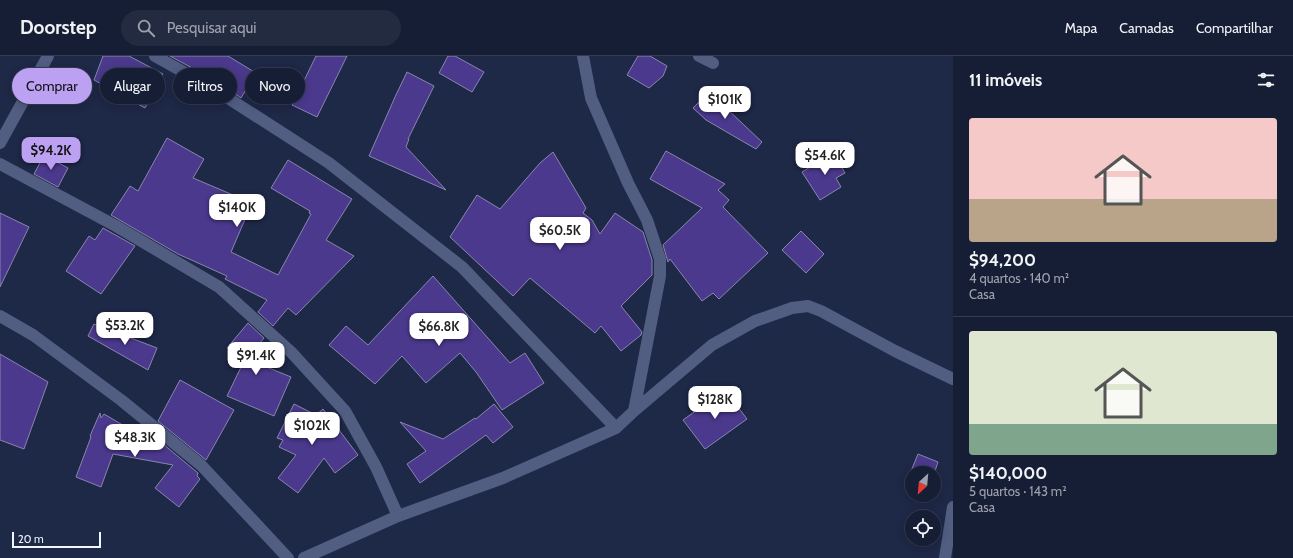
<!DOCTYPE html>
<html lang="pt">
<head>
<meta charset="utf-8">
<style>
  :root { --surface:#161e35; --page:#232b41; --text:#f1f3f6; --muted:#9ea2ad; --line:#353c50; --accent:#bca0f2 }
  body { margin:0; font-family:Cabin,sans-serif; background:var(--page); color:var(--text); height:100vh; display:flex; flex-direction:column; font-size:15px; white-space:nowrap }
  * { box-sizing:border-box; margin:0 }
  p { font-size:13px; color:var(--muted) }
  .icon { flex:none; width:22px; height:22px; fill:none; stroke:currentColor; stroke-width:2; stroke-linecap:round; stroke-linejoin:round }
  .map { position:relative; flex:1; overflow:hidden }
  .panel { display:flex; flex-direction:column; background:var(--surface); width:340px }
  .panel>* { flex:none }
  .hud { position:absolute; left:12px; top:12px; width:380px; height:36px; display:flex; gap:8px }
  .needle { width:26px; rotate:206deg }
  .fabs { position:absolute; left:905px; top:410px; display:grid; gap:8px }
  .fabs a { display:grid; place-items:center; width:36px; height:36px; border-radius:50%; background:var(--surface); box-shadow:0 2px 10px #0003,0 0 0 1px var(--line); font-size:20px }
  .scale { position:absolute; left:12px; bottom:10px; width:89px; box-sizing:border-box; padding-left:4px; border:2px solid #f1f5fd; border-top:0; font-size:11px; line-height:14px; white-space:nowrap; color:#f1f5fd; -webkit-text-stroke:3px #1e2847; paint-order:stroke }
  .price { position:absolute; translate:-50% -34px; padding:0 9px; border-radius:8px; background:#fff; color:#222; font-size:13px; line-height:26px; filter:drop-shadow(0 1px 2px #0008) }
  .price::after { content:''; position:absolute; left:50%; top:24px; width:12px; height:9px; margin-left:-6px; background:inherit; clip-path:polygon(0 0,100% 0,50% 100%) }
  .price.selected { background:var(--accent); color:#111 }
  ul { padding:0; list-style:none }
  li { display:grid; align-content:center; gap:8px; height:212px; padding:0 16px }
  li+li { border-top:1px solid var(--line) }
  li span { display:grid; place-items:center; height:124px; border-radius:4px; color:#555 }
  li>.icon { margin-inline-start:auto }
  span .icon { width:72px; height:72px; fill:#fffc; stroke-width:1 }
  li b { font-size:17px }
  h2 { display:flex; justify-content:space-between; align-items:center; height:48px; padding:0 16px; font-size:17px }
  .pill { padding:0 14px; border-radius:18px; background:var(--surface); box-shadow:0 2px 10px #0003,0 0 0 1px var(--line); font-size:14px; line-height:36px }
  .pill.selected { background:var(--accent); color:#111 }
  header { display:flex; align-items:center; gap:24px; box-sizing:border-box; height:56px; padding:0 20px; background:var(--surface); border-bottom:1px solid var(--line) }
  header strong { font-size:19px }
  nav { display:flex; gap:22px; margin-inline-start:auto; font-size:14px }
  .search { width:280px; height:36px; background:var(--page); display:flex; align-items:center; gap:10px; box-sizing:border-box; padding:0 14px; border-radius:22px; color:var(--muted); font-size:15px }
  main { display:flex; flex:1; min-height:0 }
  .map>svg:first-child { display:block }
  .building { fill:#4b398d; stroke:#8986ad }
  .lines { fill:none; stroke-linecap:round; stroke-linejoin:round }
  .street { stroke:#515d81; stroke-width:12 }
</style>
</head>
<body>
<header>
<strong>Doorstep</strong>
<div class="search"><svg class="icon" aria-label="search" viewBox="0 0 24 24"><circle cx="10" cy="10" r="6"/><path d="M15 15l6 6"/></svg>Pesquisar aqui</div>
<nav><a>Mapa</a><a>Camadas</a><a>Compartilhar</a></nav>
</header>
<main>
<div class="map">
<svg width="953" height="502" viewBox="0 0 953 502">
  <rect width="100%" height="100%" fill="#1e2847"/>
  <path class="building" d="M 103,0 L 129,0 L 163,18 L 145,52 L 94,24 Z
    M 170,0 L 228,0 L 256,17 L 241,42 L 218,26 Z
    M 316,0 L 347,0 L 317,61 L 292,49 Z
    M 448,0 L 455,0 L 484,16 L 472,36 L 439,17 Z
    M 638,0 L 650,0 L 667,10 L 663,20 L 649,32 L 627,19 Z
    M 407,16 L 434,30 L 408,83 L 409,83 L 406,91 L 446,134 L 369,100 L 395,41 Z
    M 709,36 L 762,86 L 756,93 L 706,64 L 693,52 Z
    M 167,82 L 204,103 L 193,122 L 252,147 L 231,196 L 278,219 L 311,158 L 309,157 L 310,155 L 271,132 L 288,104 L 352,143 L 326,184 L 354,200 L 296,259 L 288,252 L 273,270 L 258,256 L 267,244 L 225,223 L 227,220 L 178,198 L 111,159 L 130,130 L 138,135 Z
    M 666,95 L 725,128 L 718,134 L 729,144 L 723,151 L 768,197 L 719,243 L 713,237 L 702,245 L 670,203 L 668,206 L 663,189 L 702,152 L 650,123 Z
    M 553,96 L 586,152 L 583,157 L 592,164 L 600,178 L 615,157 L 643,176 L 652,204 L 652,219 L 621,250 L 642,276 L 641,279 L 621,295 L 601,270 L 595,277 L 530,222 L 513,240 L 450,181 L 477,139 L 500,153 L 540,107 Z
    M 833,97 L 845,117 L 836,122 L 841,131 L 820,144 L 802,116 Z
    M 44,99 L 68,112 L 58,131 L 34,118 Z
    M 0,157 L 29,171 L 0,231 Z
    M 103,172 L 135,190 L 101,238 L 66,215 L 89,180 L 95,184 Z
    M 801,175 L 824,198 L 806,217 L 782,194 Z
    M 433,220 L 510,307 L 525,297 L 544,327 L 502,354 L 476,316 L 460,297 L 426,327 L 402,300 L 375,328 L 329,289 L 346,270 L 368,289 Z
    M 248,267 L 264,282 L 247,303 L 291,321 L 274,360 L 227,340 L 244,305 L 227,292 Z
    M 94,268 L 157,292 L 148,314 L 88,280 Z
    M 0,298 L 48,326 L 24,393 L 0,384 Z
    M 180,324 L 234,354 L 206,404 L 158,365 Z
    M 725,334 L 747,363 L 705,393 L 683,364 Z
    M 294,348 L 316,359 L 323,353 L 358,399 L 335,417 L 324,402 L 298,437 L 278,422 L 296,399 L 279,391 L 283,384 L 277,382 Z
    M 494,348 L 513,371 L 493,387 L 486,379 L 420,427 L 407,408 L 426,395 L 400,366 L 443,383 L 475,362 L 476,363 Z
    M 100,357 L 101,362 L 104,358 L 148,384 L 151,378 L 198,417 L 197,420 L 200,423 L 179,451 L 155,432 L 173,409 L 113,398 L 101,431 L 76,421 L 91,381 L 90,380 Z
    M 918,398 L 938,406 L 934,418 L 912,417 L 912,422 L 909,420 Z"/>
  <g class="lines">
    <path class="street" d="M 155,0 L 214,33 L 329,107 L 462,211 L 616,372
      M 583,0 L 591,42 L 628,127 L 647,164 L 660,203 L 660,220 L 634,355
      M 699,0 L 713,7
      M 0,87 L 48,0
      M 0,108 L 116,170 L 219,231 L 292,297 L 345,355 L 376,411 L 398,460
      M 0,260 L 33,279 L 121,344 L 201,409 L 288,502
      M 304,502 L 398,460 L 503,422 L 616,372 L 634,355 L 712,289 L 755,265 L 792,252 L 808,250 L 821,255 L 895,295 L 953,323
      M 945,502 L 953,451"/>
  </g>
</svg>
<div class="fabs">
<a><svg class="needle" viewBox="-14 -14 28 28"><path d="M0-13l5 13h-10z" fill="#e53935"/><path d="M0 13l5-13h-10z" fill="#9ea2ad"/></svg></a>
<a><svg class="icon" aria-label="locate" viewBox="0 0 24 24"><circle cx="12" cy="12" r="6"/><path d="M12 2v4M12 18v4M2 12h4M18 12h4"/></svg></a>
</div>
<div class="scale">20 m</div>
<b class="price" style="left:725px;top:64px">$101K</b>
<b class="price selected" style="left:51px;top:115px">$94.2K</b>
<b class="price" style="left:825px;top:120px">$54.6K</b>
<b class="price" style="left:237px;top:172px">$140K</b>
<b class="price" style="left:560px;top:195px">$60.5K</b>
<b class="price" style="left:125px;top:290px">$53.2K</b>
<b class="price" style="left:439px;top:291px">$66.8K</b>
<b class="price" style="left:256px;top:320px">$91.4K</b>
<b class="price" style="left:715px;top:364px">$128K</b>
<b class="price" style="left:312px;top:390px">$102K</b>
<b class="price" style="left:135px;top:402px">$48.3K</b>
<div class="hud">
<a class="pill selected">Comprar</a>
<a class="pill">Alugar</a>
<a class="pill">Filtros</a>
<a class="pill">Novo</a>
</div>
</div>
<section class="panel">
<h2>11 imóveis<svg class="icon" aria-label="filters" viewBox="0 0 24 24"><path d="M4 7h16M4 17h16"/><circle cx="9" cy="7" r="2"/><circle cx="15" cy="17" r="2"/></svg></h2>
<ul>
<li><span style="background:linear-gradient(#f6c9c9 65%,#b9a48a 0)"><svg class="icon" aria-label="home" viewBox="0 0 24 24"><path d="M3 11l9-7 9 7M6 9v11h12V9"/></svg></span><div><b>$94,200</b><p>4 quartos · 140 m²</p><p>Casa</p></div></li>
<li><span style="background:linear-gradient(#dfe7d0 75%,#7fa58c 0)"><svg class="icon" aria-label="home" viewBox="0 0 24 24"><path d="M3 11l9-7 9 7M6 9v11h12V9"/></svg></span><div><b>$140,000</b><p>5 quartos · 143 m²</p><p>Casa</p></div></li>
</ul>
</section>
</main>
</body>
</html>
